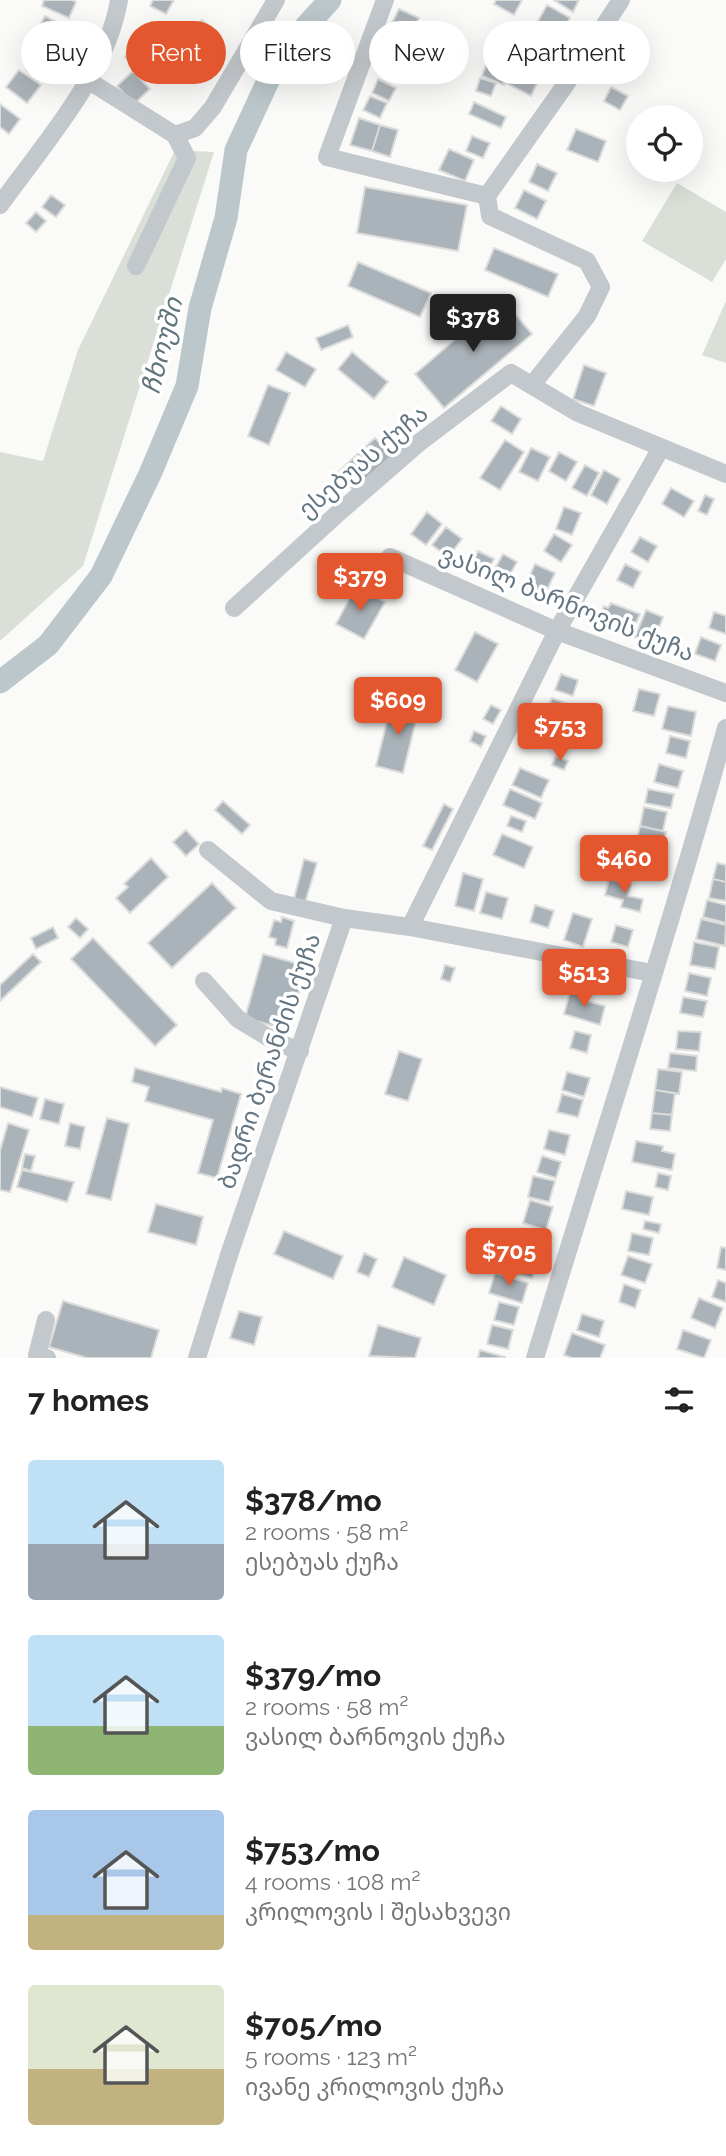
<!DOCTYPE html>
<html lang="en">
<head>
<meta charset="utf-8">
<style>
  :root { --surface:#fff; --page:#f2f2f2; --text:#222; --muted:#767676; --accent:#e4572e }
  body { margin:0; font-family:Raleway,"Noto Sans Georgian",sans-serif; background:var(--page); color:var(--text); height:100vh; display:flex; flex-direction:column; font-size:26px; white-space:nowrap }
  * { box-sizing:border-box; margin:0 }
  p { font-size:23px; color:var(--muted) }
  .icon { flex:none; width:38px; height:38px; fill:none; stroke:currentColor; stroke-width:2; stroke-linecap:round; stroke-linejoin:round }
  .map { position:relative; height:1358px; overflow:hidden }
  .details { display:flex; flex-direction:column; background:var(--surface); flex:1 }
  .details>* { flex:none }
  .top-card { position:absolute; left:21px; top:21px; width:684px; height:63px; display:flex; gap:14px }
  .buttons { position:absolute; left:626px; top:105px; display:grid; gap:14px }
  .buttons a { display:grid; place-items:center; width:77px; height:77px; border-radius:50%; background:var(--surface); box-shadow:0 7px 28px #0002; font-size:35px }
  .price { position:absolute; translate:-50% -60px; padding:0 16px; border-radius:7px; background:var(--accent); color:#fff; font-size:23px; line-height:46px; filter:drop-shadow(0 2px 4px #0008) }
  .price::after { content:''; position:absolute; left:50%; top:42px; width:21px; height:16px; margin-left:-10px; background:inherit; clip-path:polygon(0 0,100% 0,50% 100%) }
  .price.selected { background:#222; color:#fff }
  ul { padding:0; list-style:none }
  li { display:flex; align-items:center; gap:21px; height:175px; padding:0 28px }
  li span { display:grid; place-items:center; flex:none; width:196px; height:140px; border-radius:7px; color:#555 }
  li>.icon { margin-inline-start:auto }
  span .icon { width:84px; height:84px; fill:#fffc; stroke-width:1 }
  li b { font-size:30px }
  h2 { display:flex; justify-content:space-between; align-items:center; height:84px; padding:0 28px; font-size:30px }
  .pill { padding:0 24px; border-radius:32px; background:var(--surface); box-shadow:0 7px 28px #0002; font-size:24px; line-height:63px }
  .pill.selected { background:var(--accent); color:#fff }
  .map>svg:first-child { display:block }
  .green { fill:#dadfd7 }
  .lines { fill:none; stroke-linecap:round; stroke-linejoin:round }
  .river { stroke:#bbc7cb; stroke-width:23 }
  .building { fill:#aab3b9; stroke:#dcdcda; stroke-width:2 }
  .minor { stroke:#c3c8cc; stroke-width:18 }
  .labels { text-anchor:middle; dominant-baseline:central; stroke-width:7; stroke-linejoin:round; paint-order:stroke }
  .street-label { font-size:24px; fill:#657683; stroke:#fff }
  .water-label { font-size:26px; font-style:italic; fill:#60757c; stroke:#fff }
</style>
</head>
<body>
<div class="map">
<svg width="726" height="1358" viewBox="0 0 726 1358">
  <rect width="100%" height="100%" fill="#fafaf8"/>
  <path class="green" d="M 175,150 L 214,152 L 83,566 L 0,641 L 0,452 L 43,461 L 78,350 Z
    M 677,183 L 726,212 L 726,259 L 712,282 L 642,241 Z
    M 726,301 L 726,363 L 702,355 Z"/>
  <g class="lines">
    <path class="river" d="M 0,682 L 48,645 L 101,576 L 150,474 L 187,386 L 200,308 L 226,218 L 236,150 L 280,55 L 330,0"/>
  </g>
  <path class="building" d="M 44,0 L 72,0 L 76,2 L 69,18 L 42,6 Z
    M 153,0 L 174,0 L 166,14 L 150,6 Z
    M 496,0 L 522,0 L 514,15 L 494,4 Z
    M 554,0 L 579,0 L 573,12 Z
    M 547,5 L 570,18 L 561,34 L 538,21 Z
    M 399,9 L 419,18 L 409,39 L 389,29 Z
    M 45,16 L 65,27 L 54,45 L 35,34 Z
    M 202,20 L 220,37 L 201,57 L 182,40 Z
    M 533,29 L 557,40 L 549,57 L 525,45 Z
    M 505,34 L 523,44 L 519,51 L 501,41 Z
    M 625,38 L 645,48 L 637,65 L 617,55 Z
    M 135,45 L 149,56 L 138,68 L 125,57 Z
    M 393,49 L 413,58 L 405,77 L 384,68 Z
    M 40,52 L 53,62 L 39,80 L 26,70 Z
    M 509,62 L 540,77 L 531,96 L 504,82 L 504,85 L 482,76 L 486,65 L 504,73 Z
    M 19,70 L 41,85 L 27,103 L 6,87 Z
    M 133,71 L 150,89 L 134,104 L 117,86 Z
    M 480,78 L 496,83 L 491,96 L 476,91 Z
    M 378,79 L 396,88 L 389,101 L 372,93 Z
    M 611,87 L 628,96 L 620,110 L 604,101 Z
    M 370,96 L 387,103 L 380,118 L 363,110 Z
    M 474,102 L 506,117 L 501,128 L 469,114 Z
    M 0,104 L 20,119 L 9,134 L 0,127 Z
    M 359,118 L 380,125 L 372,151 L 350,145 Z
    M 380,125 L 398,130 L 390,157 L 372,151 Z
    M 576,129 L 606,141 L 598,162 L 567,150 Z
    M 472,136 L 490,143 L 483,158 L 466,151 Z
    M 449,149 L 474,160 L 465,181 L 439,170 Z
    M 537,164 L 557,173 L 548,191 L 529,182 Z
    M 365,187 L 467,205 L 458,251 L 357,233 Z
    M 524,190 L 546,201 L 537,219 L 515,208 Z
    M 51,195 L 65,205 L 56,217 L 42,207 Z
    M 36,212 L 46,221 L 36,232 L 26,223 Z
    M 494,248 L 558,274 L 548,297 L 485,270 Z
    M 358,262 L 431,293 L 420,317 L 348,286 Z
    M 502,299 L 532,334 L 444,408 L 415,374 Z
    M 348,325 L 353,337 L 321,350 L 316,338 Z
    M 286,352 L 316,369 L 305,387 L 276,370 Z
    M 352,352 L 388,382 L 374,399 L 338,369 Z
    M 584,365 L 606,373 L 594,406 L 573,399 Z
    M 268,385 L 290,393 L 269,445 L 248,436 Z
    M 501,406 L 521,419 L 512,434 L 491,421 Z
    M 375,438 L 393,456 L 355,492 L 337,473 Z
    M 505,440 L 524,452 L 500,490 L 480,478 Z
    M 531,448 L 550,457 L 538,481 L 519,472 Z
    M 559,452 L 577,462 L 566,481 L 549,471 Z
    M 585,465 L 599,473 L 587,496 L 572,488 Z
    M 604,470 L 620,479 L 607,504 L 591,495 Z
    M 671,488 L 694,501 L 684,517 L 662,504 Z
    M 705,495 L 714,499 L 707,515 L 698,511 Z
    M 564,507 L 581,513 L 572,535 L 556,529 Z
    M 427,512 L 442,524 L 426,545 L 411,534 Z
    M 446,527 L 462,539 L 448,557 L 432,545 Z
    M 554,534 L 572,545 L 561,562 L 544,551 Z
    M 640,537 L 657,546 L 648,562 L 631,552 Z
    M 478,551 L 494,559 L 485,576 L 469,568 Z
    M 503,554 L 517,562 L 507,580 L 493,572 Z
    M 535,564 L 555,573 L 543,599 L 523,590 Z
    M 625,564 L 641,572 L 633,588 L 617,580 Z
    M 356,586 L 385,602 L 364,639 L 336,624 Z
    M 611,603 L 640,614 L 630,636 L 597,621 L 604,606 L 608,608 Z
    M 646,610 L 663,617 L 653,644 L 635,637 Z
    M 714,612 L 726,616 L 726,634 L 709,628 Z
    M 475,632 L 498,644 L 477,682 L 455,670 Z
    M 701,637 L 721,645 L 715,661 L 695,654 Z
    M 561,674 L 578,680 L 573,696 L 555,690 Z
    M 639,689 L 660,694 L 654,716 L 633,711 Z
    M 552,698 L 570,705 L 563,722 L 545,715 Z
    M 392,701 L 419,708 L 403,773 L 376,766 Z
    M 491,705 L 501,710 L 493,724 L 483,719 Z
    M 668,706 L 696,712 L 691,736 L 662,729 Z
    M 543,721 L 562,729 L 554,748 L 534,739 Z
    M 474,731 L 486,736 L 481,747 L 470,741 Z
    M 670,736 L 690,741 L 686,758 L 666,753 Z
    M 556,756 L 568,761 L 564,770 L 552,765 Z
    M 659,764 L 683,771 L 678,788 L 654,782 Z
    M 520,768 L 549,780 L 541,798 L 512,785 Z
    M 510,789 L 542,803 L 535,819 L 503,805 Z
    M 648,789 L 674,794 L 671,808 L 645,803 Z
    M 223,801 L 250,825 L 242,834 L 215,810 Z
    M 444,804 L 453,809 L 432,850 L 423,846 Z
    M 644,807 L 667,812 L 663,831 L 640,826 Z
    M 511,816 L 526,821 L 522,832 L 507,826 Z
    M 640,826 L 666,832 L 662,848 L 636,843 Z
    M 186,830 L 199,844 L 186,856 L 173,842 Z
    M 502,834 L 533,847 L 524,868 L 493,855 Z
    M 629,843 L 653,849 L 649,868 L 625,863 Z
    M 151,858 L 168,877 L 130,913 L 116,898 L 128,887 L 124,884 Z
    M 304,859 L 317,863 L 304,906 L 293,903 Z
    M 717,863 L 726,865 L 726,882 L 713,879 Z
    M 463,873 L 483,879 L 474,911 L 455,906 Z
    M 609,879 L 631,885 L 628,896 L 643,899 L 640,912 L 621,907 L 623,900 L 605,895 Z
    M 713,879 L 726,882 L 726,901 L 709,898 Z
    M 212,883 L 236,908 L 172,968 L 148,943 Z
    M 486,892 L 508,898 L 502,919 L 480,913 Z
    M 707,900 L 726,905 L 726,923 L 703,917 Z
    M 535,905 L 554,911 L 548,928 L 530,922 Z
    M 573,913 L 592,919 L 583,947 L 564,940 Z
    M 282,917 L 294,921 L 287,948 L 275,945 L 276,939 L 269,937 L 274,920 L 281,922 Z
    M 76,918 L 88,929 L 80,938 L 68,927 Z
    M 701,919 L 726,925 L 725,946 L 696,939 Z
    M 616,925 L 633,930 L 628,947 L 611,942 Z
    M 53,927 L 58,938 L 36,949 L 31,938 Z
    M 93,938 L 177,1025 L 155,1046 L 71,959 Z
    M 694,942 L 719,947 L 715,969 L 690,965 Z
    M 33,954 L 41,962 L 0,1001 L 0,985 Z
    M 263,954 L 306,966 L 289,1030 L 245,1018 Z
    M 445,965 L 455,968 L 450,982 L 441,979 Z
    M 689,973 L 711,978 L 707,996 L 685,991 Z
    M 570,992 L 584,996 L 583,1000 L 605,1006 L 600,1025 L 564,1014 Z
    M 683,997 L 707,1001 L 703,1017 L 680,1013 Z
    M 575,1031 L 591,1035 L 587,1053 L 570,1048 Z
    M 678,1031 L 701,1032 L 699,1051 L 676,1049 Z
    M 399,1051 L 422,1059 L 408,1101 L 385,1094 Z
    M 670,1053 L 697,1056 L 696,1071 L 668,1068 Z
    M 135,1068 L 221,1092 L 222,1088 L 241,1094 L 217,1178 L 198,1173 L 213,1120 L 145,1101 L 149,1087 L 132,1082 Z
    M 658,1069 L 682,1072 L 679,1094 L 655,1090 Z
    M 567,1072 L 590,1078 L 584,1097 L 562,1090 Z
    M 0,1087 L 38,1098 L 32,1117 L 0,1107 Z
    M 655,1090 L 675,1093 L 672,1115 L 652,1113 Z
    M 562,1094 L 583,1100 L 578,1117 L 557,1112 Z
    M 45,1099 L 64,1104 L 59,1124 L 40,1119 Z
    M 652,1113 L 672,1115 L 670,1131 L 650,1129 Z
    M 107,1118 L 129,1124 L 111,1200 L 86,1194 Z
    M 8,1123 L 29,1130 L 10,1192 L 0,1190 L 0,1151 Z
    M 70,1123 L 85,1127 L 80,1149 L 65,1146 Z
    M 549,1130 L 570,1135 L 565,1155 L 544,1149 Z
    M 636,1141 L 663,1146 L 662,1151 L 675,1154 L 672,1170 L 632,1162 Z
    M 25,1154 L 35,1156 L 31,1171 L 22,1168 Z
    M 542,1156 L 561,1162 L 556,1178 L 537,1172 Z
    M 22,1170 L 74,1182 L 67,1202 L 17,1187 Z
    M 658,1173 L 671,1176 L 668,1190 L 655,1187 Z
    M 533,1176 L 555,1181 L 549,1202 L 528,1197 Z
    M 626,1191 L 653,1197 L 649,1215 L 622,1209 Z
    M 530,1200 L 553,1207 L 546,1230 L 523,1223 Z
    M 156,1204 L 203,1217 L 196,1245 L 148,1232 Z
    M 645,1221 L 661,1224 L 659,1233 L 643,1229 Z
    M 284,1231 L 343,1256 L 333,1279 L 274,1254 Z
    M 522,1231 L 540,1235 L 536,1251 L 518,1247 Z
    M 632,1233 L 653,1238 L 649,1255 L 628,1251 Z
    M 721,1247 L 726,1248 L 726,1270 L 717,1268 Z
    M 364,1253 L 377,1259 L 369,1277 L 357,1272 Z
    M 517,1254 L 538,1261 L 532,1278 L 512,1272 Z
    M 628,1256 L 652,1264 L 645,1283 L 621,1275 Z
    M 404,1257 L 446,1275 L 434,1305 L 392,1287 Z
    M 495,1273 L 528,1283 L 522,1303 L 489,1293 Z
    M 718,1280 L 726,1283 L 726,1302 L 712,1297 Z
    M 624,1284 L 641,1290 L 635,1308 L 619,1302 Z
    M 699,1298 L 723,1308 L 715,1328 L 691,1318 Z
    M 63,1301 L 159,1330 L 151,1358 L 87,1358 L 49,1347 Z
    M 499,1302 L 519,1307 L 514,1325 L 494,1320 Z
    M 239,1311 L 262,1317 L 254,1345 L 230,1338 Z
    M 582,1314 L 604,1321 L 599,1337 L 577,1330 Z
    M 378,1325 L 421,1338 L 415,1358 L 369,1356 Z
    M 492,1325 L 513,1330 L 508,1349 L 487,1344 Z
    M 683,1330 L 711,1340 L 704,1358 L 677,1349 Z
    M 572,1333 L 605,1345 L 600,1358 L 572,1358 L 564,1355 Z
    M 480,1350 L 505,1357 L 505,1358 L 478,1358 Z"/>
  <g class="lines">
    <path class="minor" d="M 385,0 L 327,157 L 487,196
      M 89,81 L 175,135 L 195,128 L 213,107 L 276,0
      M 487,196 L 490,216 L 587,261 L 601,287 L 587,316 L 532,385
      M 487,196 L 566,84 L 621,0
      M 0,205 C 43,145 107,74 119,0
      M 136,266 L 187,158 L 175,135
      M 390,557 L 557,631 L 726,693
      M 234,608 L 336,515 L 420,442 L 511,373 L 578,413 L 726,474
      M 208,850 L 271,901 L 344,918
      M 410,927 L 557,631 L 661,448
      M 204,981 L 238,1019 L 276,1042 L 300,1051
      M 46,1320 L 37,1355 L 47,1358
      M 197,1358 L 229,1255 L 344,918 L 410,927 L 652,973
      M 535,1358 C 599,1148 667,939 726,728"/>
  </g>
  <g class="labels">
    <g class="street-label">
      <text transform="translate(363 461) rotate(-40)">ესებუას ქუჩა</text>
      <text transform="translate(567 603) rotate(22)">ვასილ ბარნოვის ქუჩა</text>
      <text transform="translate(269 1061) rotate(-71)">ბადრი ბერანძის ქუჩა</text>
    </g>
    <g class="water-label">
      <text transform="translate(162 346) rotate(-76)">ჩხოუში</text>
    </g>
  </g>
</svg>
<div class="buttons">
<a><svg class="icon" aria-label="locate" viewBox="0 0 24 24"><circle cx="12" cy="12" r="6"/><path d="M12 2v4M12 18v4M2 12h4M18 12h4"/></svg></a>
</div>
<b class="price selected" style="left:473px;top:354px">$378</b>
<b class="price" style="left:360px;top:613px">$379</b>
<b class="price" style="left:398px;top:737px">$609</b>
<b class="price" style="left:560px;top:763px">$753</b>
<b class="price" style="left:624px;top:895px">$460</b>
<b class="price" style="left:584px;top:1009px">$513</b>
<b class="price" style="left:509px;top:1288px">$705</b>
<div class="top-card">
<a class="pill">Buy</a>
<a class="pill selected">Rent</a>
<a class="pill">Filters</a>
<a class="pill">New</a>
<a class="pill">Apartment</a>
</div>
</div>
<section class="details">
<h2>7 homes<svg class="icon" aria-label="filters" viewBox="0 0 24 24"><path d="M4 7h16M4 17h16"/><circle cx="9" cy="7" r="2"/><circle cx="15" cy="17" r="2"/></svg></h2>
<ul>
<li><span style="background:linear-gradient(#bfe0f5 60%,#9aa5b1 0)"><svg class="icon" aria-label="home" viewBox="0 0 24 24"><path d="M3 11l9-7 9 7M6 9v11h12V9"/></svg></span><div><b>$378/mo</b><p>2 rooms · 58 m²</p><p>ესებუას ქუჩა</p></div></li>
<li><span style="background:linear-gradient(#bfe0f5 65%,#8fb573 0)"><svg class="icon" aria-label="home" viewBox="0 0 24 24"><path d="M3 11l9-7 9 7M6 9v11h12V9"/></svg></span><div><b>$379/mo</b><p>2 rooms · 58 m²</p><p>ვასილ ბარნოვის ქუჩა</p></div></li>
<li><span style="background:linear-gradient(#a9c7e8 75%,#c2b280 0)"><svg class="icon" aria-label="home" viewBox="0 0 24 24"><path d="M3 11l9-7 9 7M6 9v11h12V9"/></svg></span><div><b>$753/mo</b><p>4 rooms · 108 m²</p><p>კრილოვის I შესახვევი</p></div></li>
<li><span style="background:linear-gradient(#dfe7d0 60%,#c2b280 0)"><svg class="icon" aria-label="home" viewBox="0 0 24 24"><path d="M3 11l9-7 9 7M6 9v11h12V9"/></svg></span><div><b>$705/mo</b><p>5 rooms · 123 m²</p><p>ივანე კრილოვის ქუჩა</p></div></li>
</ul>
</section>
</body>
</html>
